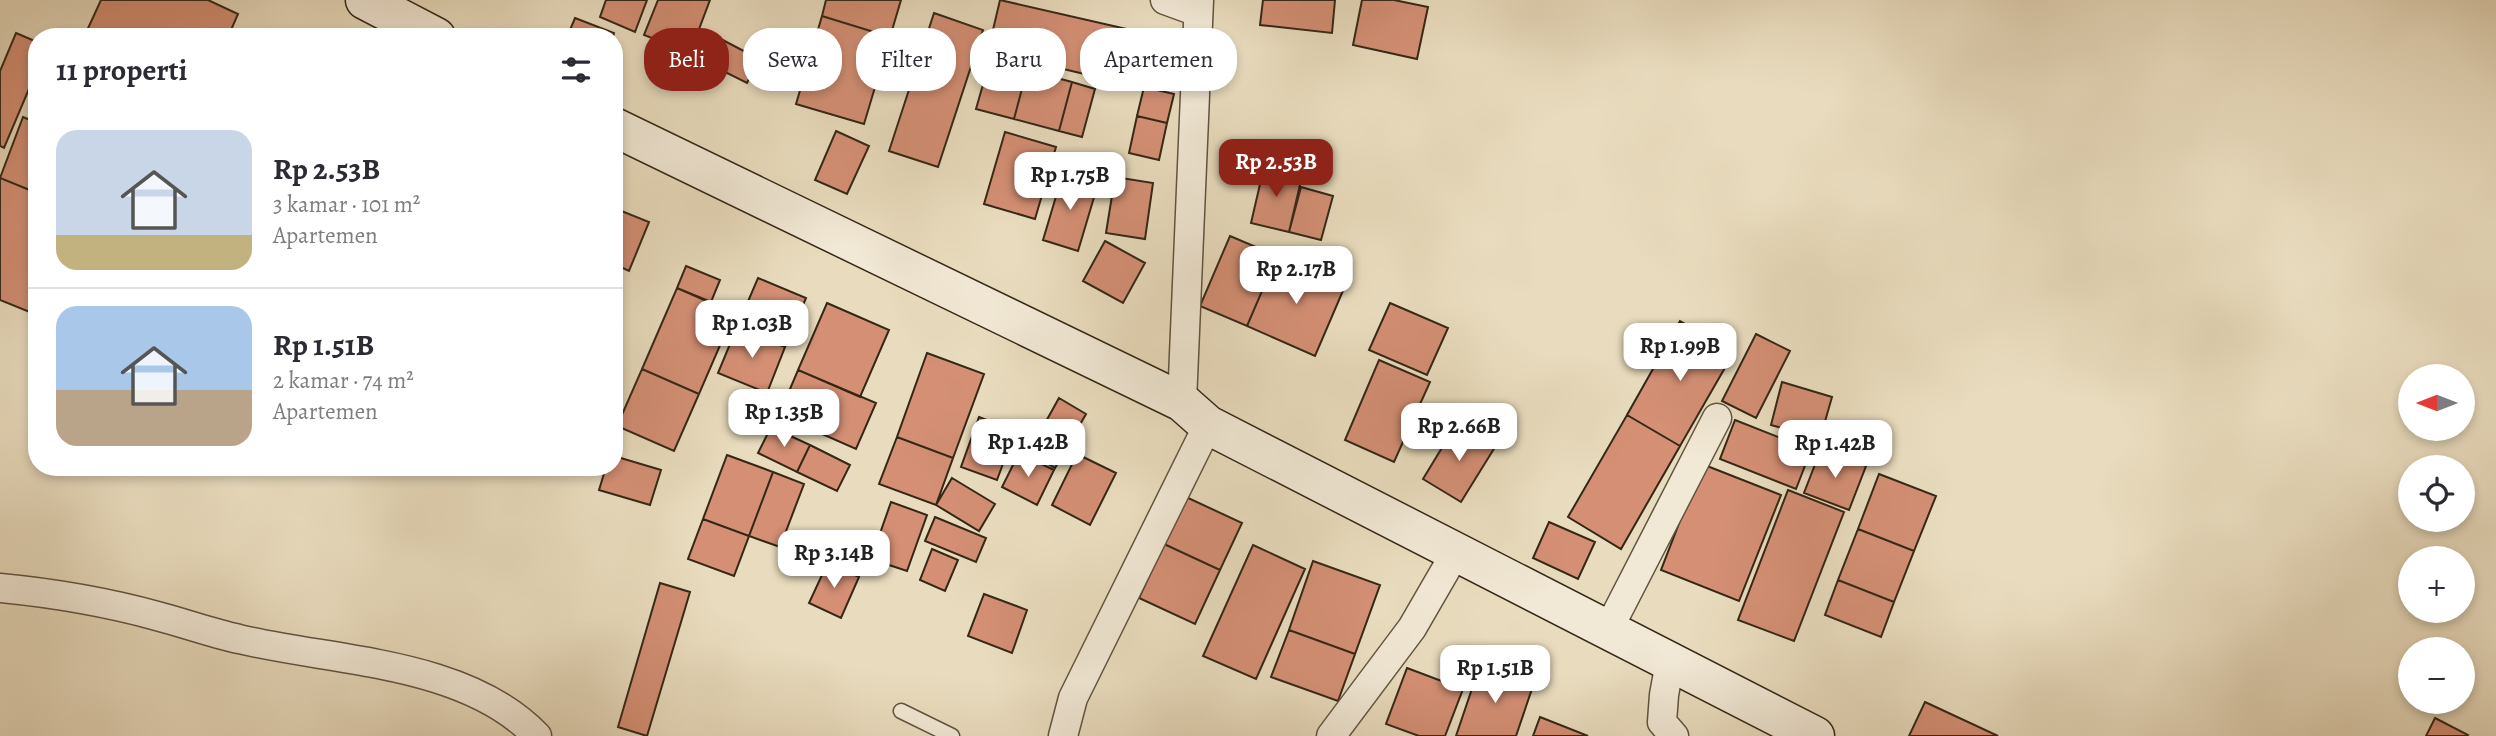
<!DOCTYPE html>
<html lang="id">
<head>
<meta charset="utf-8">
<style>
  :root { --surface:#fff; --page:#f2f2f3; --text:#2b2b33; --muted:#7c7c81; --line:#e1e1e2; --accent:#8f2418 }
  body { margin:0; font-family:Alegreya,serif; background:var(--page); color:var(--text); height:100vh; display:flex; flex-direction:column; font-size:26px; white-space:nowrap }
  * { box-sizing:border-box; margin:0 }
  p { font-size:23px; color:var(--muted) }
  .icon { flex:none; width:38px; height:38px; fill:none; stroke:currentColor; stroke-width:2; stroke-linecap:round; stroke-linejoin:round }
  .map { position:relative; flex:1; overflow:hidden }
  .details { position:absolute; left:28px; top:28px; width:595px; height:448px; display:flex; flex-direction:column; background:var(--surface); border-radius:28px; box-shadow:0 4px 10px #0003 }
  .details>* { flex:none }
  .top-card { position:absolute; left:644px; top:28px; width:665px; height:63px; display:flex; gap:14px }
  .needle { width:46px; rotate:270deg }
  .controls { position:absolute; left:2398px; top:364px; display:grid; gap:14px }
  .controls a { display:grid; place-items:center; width:77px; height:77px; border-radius:50%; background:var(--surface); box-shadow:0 4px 10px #0003; font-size:35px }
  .price { position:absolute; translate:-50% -60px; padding:0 16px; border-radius:14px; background:#fff; color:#222; font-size:23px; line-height:46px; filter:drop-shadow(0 2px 4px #0008) }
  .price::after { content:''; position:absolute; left:50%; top:42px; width:21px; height:16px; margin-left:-10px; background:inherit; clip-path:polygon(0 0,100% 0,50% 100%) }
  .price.active { background:var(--accent); color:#fff }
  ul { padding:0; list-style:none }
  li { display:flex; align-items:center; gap:21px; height:175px; padding:0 28px }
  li+li { border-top:2px solid var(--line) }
  li span { display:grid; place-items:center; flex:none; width:196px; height:140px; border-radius:21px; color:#555 }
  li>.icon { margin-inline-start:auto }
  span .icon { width:84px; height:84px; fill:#fffc; stroke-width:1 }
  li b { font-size:30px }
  h2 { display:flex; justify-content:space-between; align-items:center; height:84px; padding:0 28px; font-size:30px }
  .tag { padding:0 24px; border-radius:28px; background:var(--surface); box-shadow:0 4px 10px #0003; font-size:24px; line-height:63px }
  .tag.active { background:var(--accent); color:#fff }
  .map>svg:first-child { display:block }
  .building { fill:#d48f75; stroke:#342716; stroke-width:2 }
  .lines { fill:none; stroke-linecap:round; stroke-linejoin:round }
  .service-casing { stroke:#615440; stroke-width:17 }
  .minor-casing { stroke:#615440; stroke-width:31 }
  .secondary-casing { stroke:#342716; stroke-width:41 }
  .service { stroke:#f1e8d5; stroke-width:14 }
  .minor { stroke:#f1e8d5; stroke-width:28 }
  .secondary { stroke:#f1e8d5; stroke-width:38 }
</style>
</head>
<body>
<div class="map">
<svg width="2496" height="736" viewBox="0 0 2496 736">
  <rect width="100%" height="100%" fill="#e9dcbe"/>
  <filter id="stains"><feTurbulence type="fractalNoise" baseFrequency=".00286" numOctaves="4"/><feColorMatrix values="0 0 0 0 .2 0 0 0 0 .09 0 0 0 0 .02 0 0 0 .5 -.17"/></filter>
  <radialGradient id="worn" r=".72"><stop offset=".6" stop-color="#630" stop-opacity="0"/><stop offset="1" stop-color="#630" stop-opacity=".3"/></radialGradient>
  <path class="building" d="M 101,0 L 208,0 L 238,14 L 228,37 L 84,37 Z
    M 606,0 L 647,0 L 635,32 L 600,17 Z
    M 658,0 L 710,0 L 690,53 L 644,35 Z
    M 826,0 L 901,0 L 890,37 L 822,16 Z
    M 1000,0 L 1131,30 L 1118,82 L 988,51 Z
    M 1263,0 L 1335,0 L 1332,33 L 1260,25 Z
    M 1362,0 L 1394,0 L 1428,7 L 1417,59 L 1353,45 Z
    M 934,13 L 983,30 L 938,167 L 889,151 Z
    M 822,16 L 890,37 L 864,124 L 796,104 Z
    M 575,18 L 614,33 L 613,37 L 567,37 Z
    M 16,33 L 37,42 L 37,70 L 4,148 L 0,146 L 0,71 Z
    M 717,37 L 759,59 L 747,83 L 705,62 Z
    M 990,60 L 1027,70 L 1014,119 L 976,109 Z
    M 1027,70 L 1072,82 L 1059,131 L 1014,119 Z
    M 1072,82 L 1095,89 L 1082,137 L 1059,131 Z
    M 1144,87 L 1174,94 L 1167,123 L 1137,116 Z
    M 1137,116 L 1167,123 L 1159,160 L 1129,153 Z
    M 23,117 L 37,123 L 37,193 L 0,178 Z
    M 836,131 L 869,146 L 847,194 L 815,180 Z
    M 1005,132 L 1056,147 L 1035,219 L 984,204 Z
    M 1264,167 L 1302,176 L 1289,232 L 1251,223 Z
    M 1063,173 L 1098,184 L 1078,251 L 1043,240 Z
    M 1115,177 L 1153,183 L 1145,239 L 1106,233 Z
    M 0,178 L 37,193 L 37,315 L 0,300 Z
    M 1301,187 L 1333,196 L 1321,240 L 1289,232 Z
    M 614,208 L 649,222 L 629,271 L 614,264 Z
    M 1230,236 L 1277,256 L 1247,326 L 1200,306 Z
    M 1105,241 L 1145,263 L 1123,303 L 1083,281 Z
    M 1277,256 L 1345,286 L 1315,356 L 1247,326 Z
    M 686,266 L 720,280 L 711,302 L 677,288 Z
    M 758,278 L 806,298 L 785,347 L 737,327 Z
    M 677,288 L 734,313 L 699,394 L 642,369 Z
    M 827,303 L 889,330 L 860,397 L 798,370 Z
    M 1390,303 L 1448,328 L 1427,375 L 1369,350 Z
    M 1680,321 L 1734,352 L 1680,446 L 1627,415 Z
    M 737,327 L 785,347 L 767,393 L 718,373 Z
    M 1756,334 L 1790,351 L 1756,418 L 1722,401 Z
    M 927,353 L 984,374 L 953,458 L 897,437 Z
    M 1379,360 L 1430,382 L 1394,462 L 1345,440 Z
    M 642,369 L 699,394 L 674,451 L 617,426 Z
    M 798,370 L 876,403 L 856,449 L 779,415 Z
    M 1782,382 L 1832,397 L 1820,439 L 1771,425 Z
    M 1059,398 L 1086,414 L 1055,468 L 1029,452 Z
    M 1627,415 L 1680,446 L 1621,549 L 1568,517 Z
    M 979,417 L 1015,431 L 997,480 L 961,467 Z
    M 1735,420 L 1811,450 L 1796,489 L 1720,459 Z
    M 1457,423 L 1495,447 L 1461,502 L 1423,479 Z
    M 771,427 L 810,445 L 797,472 L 758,453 Z
    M 897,437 L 953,458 L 936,505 L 879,484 Z
    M 810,445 L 850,465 L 837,491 L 797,472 Z
    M 1821,449 L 1866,466 L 1849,510 L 1804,493 Z
    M 1019,453 L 1054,470 L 1037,505 L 1002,487 Z
    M 1077,454 L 1116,473 L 1090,525 L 1052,505 Z
    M 727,455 L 773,472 L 749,536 L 703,519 Z
    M 614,456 L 661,470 L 650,505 L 599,490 L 606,467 L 614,467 Z
    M 1702,464 L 1781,495 L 1739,601 L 1661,570 Z
    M 773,472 L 804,484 L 780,547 L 749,536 Z
    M 1879,474 L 1936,496 L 1914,551 L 1858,529 Z
    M 952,478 L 995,504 L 979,531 L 936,505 Z
    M 1788,490 L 1844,512 L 1794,641 L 1738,620 Z
    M 1186,497 L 1242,523 L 1220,570 L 1164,544 Z
    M 891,502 L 927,515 L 907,571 L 871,559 Z
    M 935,517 L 986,538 L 976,562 L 925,541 Z
    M 703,519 L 749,536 L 734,576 L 688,559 Z
    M 1549,522 L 1595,542 L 1578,579 L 1533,558 Z
    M 1858,529 L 1914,551 L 1894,602 L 1838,580 Z
    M 1164,544 L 1220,570 L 1195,624 L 1139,598 Z
    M 1253,545 L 1305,569 L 1256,679 L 1203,656 Z
    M 932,549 L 958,560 L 945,591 L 920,580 Z
    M 1313,561 L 1380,585 L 1355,654 L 1289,630 Z
    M 828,562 L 859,577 L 841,618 L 809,603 Z
    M 1838,580 L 1894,602 L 1881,637 L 1825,615 Z
    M 660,583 L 690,592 L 647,736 L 618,727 Z
    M 984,594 L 1027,610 L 1012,653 L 968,636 Z
    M 1289,630 L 1355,654 L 1338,701 L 1271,677 Z
    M 1480,665 L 1534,683 L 1516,736 L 1456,736 Z
    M 1407,668 L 1463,689 L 1445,736 L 1419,736 L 1386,724 Z
    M 1925,702 L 1998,736 L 1909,736 Z
    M 1540,717 L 1588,736 L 1533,736 Z
    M 2435,718 L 2468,735 L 2467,736 L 2426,736 Z"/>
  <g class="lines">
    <defs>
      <path id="service" d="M 901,711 L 952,736"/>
      <path id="minor" d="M 1165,0 L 1198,12
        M 1182,402 L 1199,0
        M 0,588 C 52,593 106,602 157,616 C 184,623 211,633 239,639 C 335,662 465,661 537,736
        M 1608,630 L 1717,418
        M 1670,662 L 1664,695 L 1662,722 L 1674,736
        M 1063,736 L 1073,698 L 1208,425
        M 1331,736 L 1412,628 L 1456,552"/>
      <path id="secondary" d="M 365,0 L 436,37
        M 614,127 L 1182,402 L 1208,425 L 1815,736"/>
    </defs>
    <use href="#service" class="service-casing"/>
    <use href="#minor" class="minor-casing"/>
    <use href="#secondary" class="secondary-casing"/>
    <use href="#service" class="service"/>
    <use href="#minor" class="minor"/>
    <use href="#secondary" class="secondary"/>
  </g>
  <rect width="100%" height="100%" filter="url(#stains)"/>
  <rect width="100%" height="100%" fill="url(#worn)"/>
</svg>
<div class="controls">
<a><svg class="needle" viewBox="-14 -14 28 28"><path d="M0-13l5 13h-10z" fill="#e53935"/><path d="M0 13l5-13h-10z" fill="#7c7c81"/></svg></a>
<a><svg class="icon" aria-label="locate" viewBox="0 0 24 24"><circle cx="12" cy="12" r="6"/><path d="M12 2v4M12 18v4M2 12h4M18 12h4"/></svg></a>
<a>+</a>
<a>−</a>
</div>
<b class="price active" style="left:1276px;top:199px">Rp 2.53B</b>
<b class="price" style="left:1070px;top:212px">Rp 1.75B</b>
<b class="price" style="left:1296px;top:306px">Rp 2.17B</b>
<b class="price" style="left:752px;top:360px">Rp 1.03B</b>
<b class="price" style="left:1680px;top:383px">Rp 1.99B</b>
<b class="price" style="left:784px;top:449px">Rp 1.35B</b>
<b class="price" style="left:1459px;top:463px">Rp 2.66B</b>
<b class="price" style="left:1028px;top:479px">Rp 1.42B</b>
<b class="price" style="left:1835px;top:480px">Rp 1.42B</b>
<b class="price" style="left:834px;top:590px">Rp 3.14B</b>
<b class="price" style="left:1495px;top:705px">Rp 1.51B</b>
<div class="top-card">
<a class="tag active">Beli</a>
<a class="tag">Sewa</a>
<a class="tag">Filter</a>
<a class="tag">Baru</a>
<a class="tag">Apartemen</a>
</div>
<section class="details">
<h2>11 properti<svg class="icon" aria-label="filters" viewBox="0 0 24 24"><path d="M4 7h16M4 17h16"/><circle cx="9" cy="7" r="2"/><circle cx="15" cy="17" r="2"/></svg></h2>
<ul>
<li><span style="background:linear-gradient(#c9d6e8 75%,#c2b280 0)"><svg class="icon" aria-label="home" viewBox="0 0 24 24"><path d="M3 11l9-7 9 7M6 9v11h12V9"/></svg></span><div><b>Rp 2.53B</b><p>3 kamar · 101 m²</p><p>Apartemen</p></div></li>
<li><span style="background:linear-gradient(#a9c7e8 60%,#b9a48a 0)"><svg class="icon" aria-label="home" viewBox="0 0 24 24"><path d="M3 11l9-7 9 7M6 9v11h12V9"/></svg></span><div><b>Rp 1.51B</b><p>2 kamar · 74 m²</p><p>Apartemen</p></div></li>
</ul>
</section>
</div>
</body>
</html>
